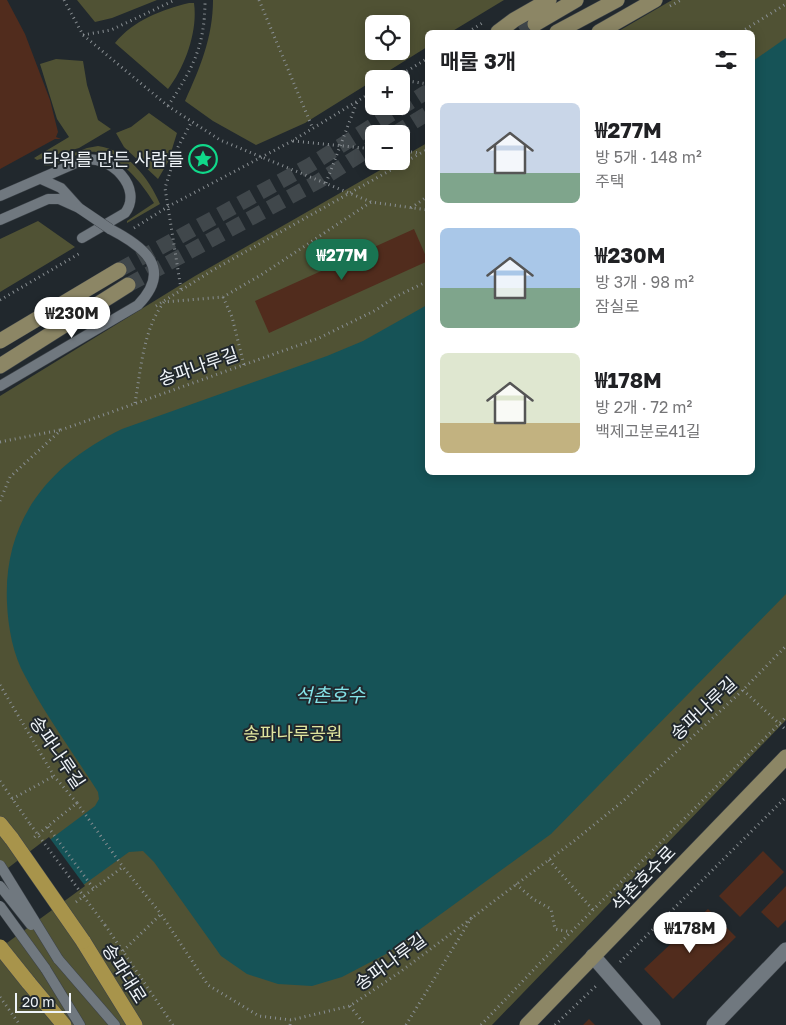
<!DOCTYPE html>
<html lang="ko">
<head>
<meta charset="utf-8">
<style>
  :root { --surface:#fff; --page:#f2f2f2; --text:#202124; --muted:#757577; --accent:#197452 }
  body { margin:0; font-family:"Golos Text","Noto Sans KR",sans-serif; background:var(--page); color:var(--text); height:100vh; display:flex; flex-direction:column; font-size:19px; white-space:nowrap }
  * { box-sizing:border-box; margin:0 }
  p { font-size:16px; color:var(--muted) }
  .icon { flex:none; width:28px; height:28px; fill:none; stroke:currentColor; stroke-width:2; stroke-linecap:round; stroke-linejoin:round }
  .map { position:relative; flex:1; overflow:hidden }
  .drawer { position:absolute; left:425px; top:30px; width:330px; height:445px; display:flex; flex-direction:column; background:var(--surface); border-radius:8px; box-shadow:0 2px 12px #0003 }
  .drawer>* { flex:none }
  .fabs { position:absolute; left:365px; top:15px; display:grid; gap:10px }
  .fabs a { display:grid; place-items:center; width:45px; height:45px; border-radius:8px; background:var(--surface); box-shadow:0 2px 12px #0003; font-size:25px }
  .scale { position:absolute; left:15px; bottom:12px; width:56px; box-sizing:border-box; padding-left:5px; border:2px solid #eff4f8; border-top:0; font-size:14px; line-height:18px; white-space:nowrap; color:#eff4f8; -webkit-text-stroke:4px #21282d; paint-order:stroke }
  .price { position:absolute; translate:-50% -42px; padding:0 11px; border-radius:18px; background:#fff; color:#222; font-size:16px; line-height:32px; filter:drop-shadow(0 1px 2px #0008) }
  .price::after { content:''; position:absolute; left:50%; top:30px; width:15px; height:11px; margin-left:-8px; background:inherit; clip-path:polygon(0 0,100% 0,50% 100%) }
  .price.on { background:var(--accent); color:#fff }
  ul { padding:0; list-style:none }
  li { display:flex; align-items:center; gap:15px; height:125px; padding:0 15px }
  li span { display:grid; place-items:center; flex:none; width:140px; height:100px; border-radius:8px; color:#555 }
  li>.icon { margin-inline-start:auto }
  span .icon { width:60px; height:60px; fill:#fffc; stroke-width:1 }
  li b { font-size:21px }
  h2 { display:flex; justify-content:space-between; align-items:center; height:60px; padding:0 15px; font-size:21px }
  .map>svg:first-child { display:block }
  .green { fill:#505234; fill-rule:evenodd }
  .water { fill:#165357 }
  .pier { fill:#21282d }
  .building { fill:#512c1d }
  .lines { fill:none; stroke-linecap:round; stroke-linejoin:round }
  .secondary-tunnel { stroke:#40474b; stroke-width:15; stroke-dasharray:15 8; stroke-linecap:butt }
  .lane-casing { stroke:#3c4248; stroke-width:11 }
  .street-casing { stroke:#3c4248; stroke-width:16 }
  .secondary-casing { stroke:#3c4248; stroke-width:16 }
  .primary-casing { stroke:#3c4248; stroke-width:16 }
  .path { stroke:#898f93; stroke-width:3; stroke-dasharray:1 4; stroke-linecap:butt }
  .lane { stroke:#70787f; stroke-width:10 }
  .street { stroke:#70787f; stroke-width:15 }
  .secondary { stroke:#8c8665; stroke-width:15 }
  .primary { stroke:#a8944b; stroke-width:15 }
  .lane-bridge-casing { stroke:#3c4248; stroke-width:11; stroke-linecap:butt }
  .primary-bridge-casing { stroke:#3c4248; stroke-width:16; stroke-linecap:butt }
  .path-bridge { stroke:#898f93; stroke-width:3; stroke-dasharray:1 4; stroke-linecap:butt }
  .lane-bridge { stroke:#70787f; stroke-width:10 }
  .primary-bridge { stroke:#a8944b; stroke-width:15 }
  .labels { text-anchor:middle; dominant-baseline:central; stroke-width:4; stroke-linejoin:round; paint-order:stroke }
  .poi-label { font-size:18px; fill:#eff4f8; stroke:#21282d; text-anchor:end }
  .street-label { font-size:18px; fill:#eff4f8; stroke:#21282d }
  .park-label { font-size:18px; fill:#e1e69f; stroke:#21282d }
  .water-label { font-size:19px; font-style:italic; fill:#84e3e8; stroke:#21282d }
</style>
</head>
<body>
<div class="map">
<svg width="786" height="1025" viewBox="0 0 786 1025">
  <rect width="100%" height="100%" fill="#21282d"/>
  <path class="green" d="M 77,0 L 157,0 L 112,18 L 95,22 Z
    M 213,0 L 504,0 L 451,32 L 428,32 L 427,47 L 305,123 L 256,145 L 213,121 L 185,101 C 200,68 213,37 213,0 ZM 374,24 L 401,24 L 401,51 L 374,51 Z
    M 672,0 L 786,0 L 786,720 L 492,1025 L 0,1025 L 0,396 L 195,276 L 396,161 L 401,161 L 401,158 L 427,143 L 428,472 L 752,472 L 752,32 L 617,32 Z
    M 189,3 L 194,3 C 198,31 185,67 168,89 L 115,43 C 134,20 161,10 189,3 Z
    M 56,59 L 83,61 L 87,85 L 98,120 L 111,129 L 79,148 L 37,160 L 34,158 L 69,137 L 57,119 L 40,64 Z
    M 149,113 L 177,133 L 168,162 L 158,179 L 124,147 L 116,133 L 131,127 Z
    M 98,146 C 127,150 149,178 160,204 L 127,223 L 127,221 L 154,203 C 142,183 120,156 96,152 C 89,151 79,154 72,157 C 63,160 53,168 43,165 L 87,148 Z
    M 38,221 L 75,247 L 0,292 L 0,239 Z"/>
  <path class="water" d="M 786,38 L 786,594 L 551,834 L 386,954 L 342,977 L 312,986 L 278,984 L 247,974 L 221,956 L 154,862 L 143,851 L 129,852 L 0,945 L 0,877 L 95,806 L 99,799 L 98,792 C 74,754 46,716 25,676 C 13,655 8,627 7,603 C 3,519 50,464 122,429 L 327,356 L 363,341 L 427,305 L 428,472 L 752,472 L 753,61 Z"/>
  <path class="pier" d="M 49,837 L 85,886 L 0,948 L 0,874 Z"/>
  <path class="building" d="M 0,0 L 7,0 L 25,34 L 50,100 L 58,132 L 56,137 L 61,139 L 55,139 L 0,169 Z
    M 414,229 L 428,261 L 269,333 L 255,301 Z
    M 763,851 L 784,872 L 740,917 L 719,896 Z
    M 786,886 L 786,920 L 778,928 L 761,912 Z
    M 708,909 L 736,937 L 673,999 L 644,969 Z
    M 589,1019 L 595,1025 L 583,1025 Z"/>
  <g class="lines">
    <path class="secondary-tunnel" d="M 521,32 L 535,24
      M 394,134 L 428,113
      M 119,270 L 310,165 L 428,91
      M 128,285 L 319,181 L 374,146"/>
    <defs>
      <path id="lane" d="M 41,179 L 61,188 L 79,208
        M 0,196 L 83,160 C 110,154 144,188 125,213 L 82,238
        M 0,220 L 48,199 L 59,199 L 79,208
        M 0,386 L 138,305 C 173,269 145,247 110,229
        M 58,959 L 115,1025
        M 45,968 L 80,1025"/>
      <path id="street" d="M 593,956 L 653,1025
        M 714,1025 L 786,950"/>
      <path id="secondary" d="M 535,24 L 576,0
        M 498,32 L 514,20 L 549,0
        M 557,32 L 617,0
        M 599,32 L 655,0
        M 0,341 L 119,270
        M 0,366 L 128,285
        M 527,1025 L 786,757"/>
      <path id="primary" d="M 0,824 L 12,839
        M 83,941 L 135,1025
        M 28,982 L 64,1025"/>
    </defs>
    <use href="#lane" class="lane-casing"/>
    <use href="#street" class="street-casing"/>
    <use href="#secondary" class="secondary-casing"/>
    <use href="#primary" class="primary-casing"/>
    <path class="path" d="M 64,0 L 83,35 L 168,106 L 220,140 L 371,202 L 428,210
      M 259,0 L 313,129
      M 670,6 L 681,0
      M 468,32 L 484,22
      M 741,32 L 786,4
      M 83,35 L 111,30 L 175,0
      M 399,76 L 408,81 L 428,84
      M 394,79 L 428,58
      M 168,106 C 193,68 205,46 205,0
      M 293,141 L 374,149
      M 401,151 L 421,153
      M 326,183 L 357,102
      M 411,208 L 428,196
      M 134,228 L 169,206 L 292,141 L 374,91
      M 181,289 L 165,188 L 178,147 L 191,123
      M 223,297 L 232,317 L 244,365
      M 0,300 L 82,252
      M 156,306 L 213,270 L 428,149
      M 135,403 C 141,369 143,330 164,302 L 223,297 L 261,275 L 371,202
      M 0,442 L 60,430
      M 0,501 L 10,477 L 61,430 L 319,338 L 376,310 L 395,297 L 428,281
      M 0,685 L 54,776 L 77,803 L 32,839
      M 743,690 L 786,730
      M 0,781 L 30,824
      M 12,799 L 54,776
      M 77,803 L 123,867
      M 48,827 L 94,889
      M 549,860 L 593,910
      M 516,884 L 533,899 L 551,909 L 555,929 L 571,932
      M 76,902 L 123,867 L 161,914 L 208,985 L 259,1016 L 291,1020 L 350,1006 L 400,972 L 574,841 L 622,802 L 743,690 L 786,646
      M 105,925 L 173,1025
      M 123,951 L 161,914
      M 620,962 L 786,797
      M 0,997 L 20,1025
      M 350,1006 L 365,1025
      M 290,1025 L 291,1020
      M 406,1025 L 472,917
      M 481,1025 L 539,964 L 786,717
      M 555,1025 L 598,984"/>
    <use href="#lane" class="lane"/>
    <use href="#street" class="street"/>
    <use href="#secondary" class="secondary"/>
    <use href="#primary" class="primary"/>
    <defs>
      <path id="lane-bridge" d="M 79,208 L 110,229
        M 0,865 L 58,959
        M 0,886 L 31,925
        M 0,906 L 45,968"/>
      <path id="primary-bridge" d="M 12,839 L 83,941
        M 0,947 L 28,982"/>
    </defs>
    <use href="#lane-bridge" class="lane-bridge-casing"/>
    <use href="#primary-bridge" class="primary-bridge-casing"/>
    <path class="path-bridge" d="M 30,824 L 105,925"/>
    <use href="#lane-bridge" class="lane-bridge"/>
    <use href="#primary-bridge" class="primary-bridge"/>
  </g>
  <defs>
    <symbol id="sight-ring" viewBox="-11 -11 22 22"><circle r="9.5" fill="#21282d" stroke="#10d98a" stroke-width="1.5"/><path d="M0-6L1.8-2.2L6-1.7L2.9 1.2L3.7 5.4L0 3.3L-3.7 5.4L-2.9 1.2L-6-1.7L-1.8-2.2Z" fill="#10d98a"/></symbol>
  </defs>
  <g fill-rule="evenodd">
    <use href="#sight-ring" x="187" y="143" width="32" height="32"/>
  </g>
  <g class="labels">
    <g class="poi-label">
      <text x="184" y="159">타워를 만든 사람들</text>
    </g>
    <g class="street-label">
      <text transform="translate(198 366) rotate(-19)">송파나루길</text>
      <text transform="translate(703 708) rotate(-43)">송파나루길</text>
      <text transform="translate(58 752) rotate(56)">송파나루길</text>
      <text transform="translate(643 878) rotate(-46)">석촌호수로</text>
      <text transform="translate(390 961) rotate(-36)">송파나루길</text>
      <text transform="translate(125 973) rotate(58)">송파대로</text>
    </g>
    <g class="park-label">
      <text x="293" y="733">송파나루공원</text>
    </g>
    <g class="water-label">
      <text x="330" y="694">석촌호수</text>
    </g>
  </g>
</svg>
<div class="fabs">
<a><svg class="icon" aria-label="locate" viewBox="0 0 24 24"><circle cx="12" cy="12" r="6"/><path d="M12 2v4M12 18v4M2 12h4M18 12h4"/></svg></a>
<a>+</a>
<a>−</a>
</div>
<div class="scale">20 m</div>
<b class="price on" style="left:342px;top:281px">₩277M</b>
<b class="price" style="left:72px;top:339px">₩230M</b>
<b class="price" style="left:690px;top:954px">₩178M</b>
<section class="drawer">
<h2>매물 3개<svg class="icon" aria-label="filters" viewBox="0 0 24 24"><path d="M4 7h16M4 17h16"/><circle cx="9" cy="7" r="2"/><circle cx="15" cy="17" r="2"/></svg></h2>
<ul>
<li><span style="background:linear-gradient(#c9d6e8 70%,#7fa58c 0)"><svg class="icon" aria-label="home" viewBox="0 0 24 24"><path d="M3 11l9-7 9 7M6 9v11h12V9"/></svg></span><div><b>₩277M</b><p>방 5개 · 148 m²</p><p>주택</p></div></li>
<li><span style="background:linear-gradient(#a9c7e8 60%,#7fa58c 0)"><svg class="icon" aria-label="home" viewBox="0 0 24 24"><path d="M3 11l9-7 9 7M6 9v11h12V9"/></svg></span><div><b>₩230M</b><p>방 3개 · 98 m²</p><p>잠실로</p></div></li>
<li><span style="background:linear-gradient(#dfe7d0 70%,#c2b280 0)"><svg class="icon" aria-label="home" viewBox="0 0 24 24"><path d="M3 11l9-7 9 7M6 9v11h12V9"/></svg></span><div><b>₩178M</b><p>방 2개 · 72 m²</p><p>백제고분로41길</p></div></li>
</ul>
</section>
</div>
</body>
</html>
